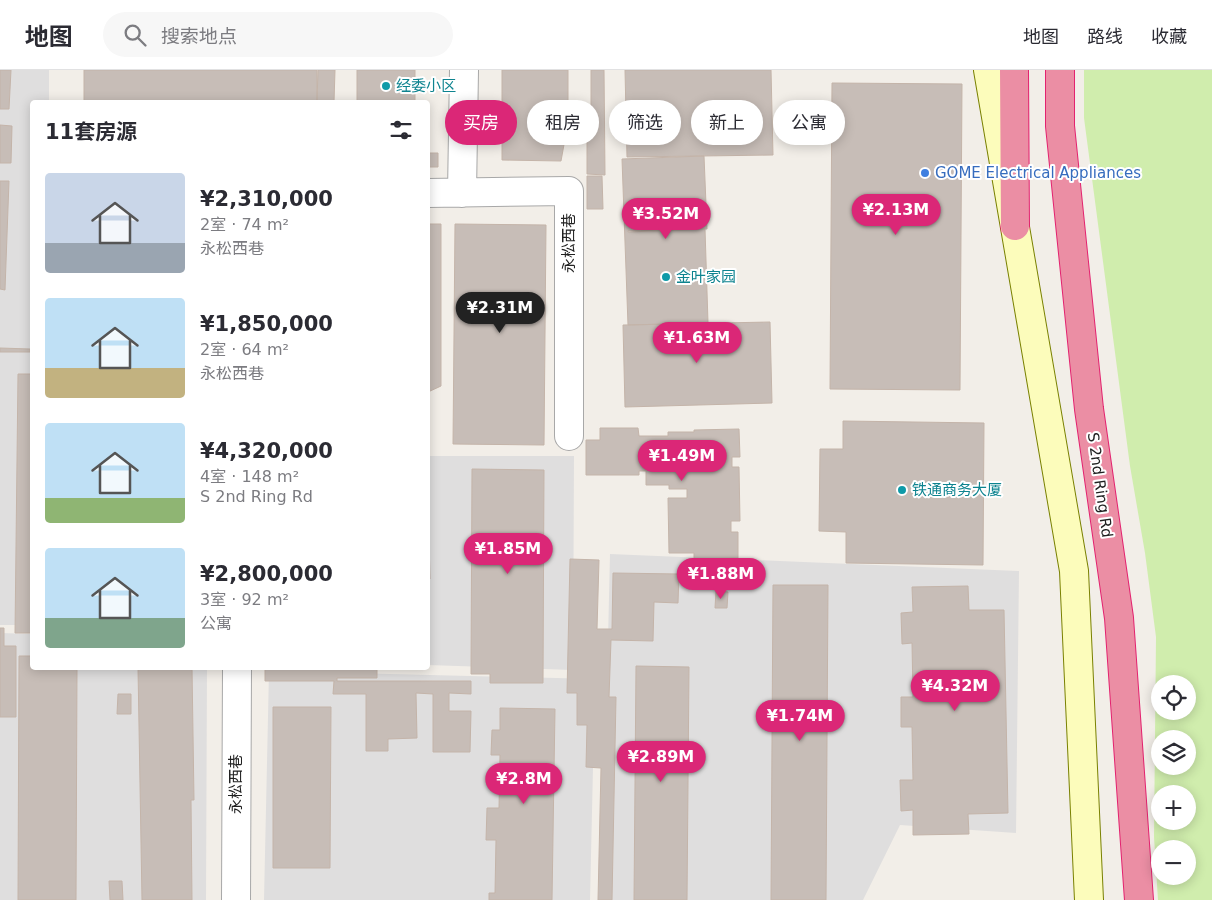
<!DOCTYPE html>
<html lang="zh">
<head>
<meta charset="utf-8">
<style>
  :root { --surface:#fff; --page:#f7f7f7; --text:#2b2b33; --muted:#7c7c81; --line:#e1e1e2; --accent:#db2777 }
  body { margin:0; font-family:"DejaVu Sans","Noto Sans SC",sans-serif; background:var(--page); color:var(--text); height:100vh; display:flex; flex-direction:column; font-size:19px; white-space:nowrap }
  * { box-sizing:border-box; margin:0 }
  p { font-size:16px; color:var(--muted) }
  .icon { flex:none; width:28px; height:28px; fill:none; stroke:currentColor; stroke-width:2; stroke-linecap:round; stroke-linejoin:round }
  .map { position:relative; flex:1; overflow:hidden }
  .details { position:absolute; left:30px; top:30px; width:400px; height:570px; display:flex; flex-direction:column; background:var(--surface); border-radius:5px; box-shadow:0 2px 12px #0003 }
  .details>* { flex:none }
  .hud { position:absolute; left:445px; top:30px; width:475px; height:45px; display:flex; gap:10px }
  .controls { position:absolute; left:1151px; top:605px; display:grid; gap:10px }
  .controls a { display:grid; place-items:center; width:45px; height:45px; border-radius:50%; background:var(--surface); box-shadow:0 2px 12px #0003; font-size:25px }
  .price { position:absolute; translate:-50% -42px; padding:0 11px; border-radius:18px; background:var(--accent); color:#fff; font-size:16px; line-height:32px; filter:drop-shadow(0 1px 2px #0008) }
  .price::after { content:''; position:absolute; left:50%; top:30px; width:15px; height:11px; margin-left:-8px; background:inherit; clip-path:polygon(0 0,100% 0,50% 100%) }
  .price.active { background:#222; color:#fff }
  ul { padding:0; list-style:none }
  li { display:flex; align-items:center; gap:15px; height:125px; padding:0 15px }
  li span { display:grid; place-items:center; flex:none; width:140px; height:100px; border-radius:5px; color:#555 }
  li>.icon { margin-inline-start:auto }
  span .icon { width:60px; height:60px; fill:#fffc; stroke-width:1 }
  li b { font-size:21px }
  h2 { display:flex; justify-content:space-between; align-items:center; height:60px; padding:0 15px; font-size:21px }
  .pill { padding:0 18px; border-radius:22px; background:var(--surface); box-shadow:0 2px 12px #0003; font-size:18px; line-height:45px }
  .pill.active { background:var(--accent); color:#fff }
  header { display:flex; align-items:center; gap:30px; box-sizing:border-box; height:70px; padding:0 25px; background:var(--surface); border-bottom:1px solid var(--line) }
  header strong { font-size:24px }
  nav { display:flex; gap:28px; margin-inline-start:auto; font-size:18px }
  .search { width:350px; height:45px; background:var(--page); display:flex; align-items:center; gap:12px; box-sizing:border-box; padding:0 18px; border-radius:28px; color:var(--muted); font-size:19px }
  .map>svg:first-child { display:block }
  .residential { fill:#dfdede }
  .grass { fill:#d0edad; fill-rule:evenodd }
  .building { fill:#c7bdb7; stroke:#c4b4a9 }
  .lines { fill:none; stroke-linecap:round; stroke-linejoin:round }
  .street-casing { stroke:#a8a8a8; stroke-width:30 }
  .secondary-casing { stroke:#798000; stroke-width:30 }
  .highway-casing { stroke:#e3226f; stroke-width:30 }
  .street { stroke:#fff; stroke-width:28 }
  .secondary { stroke:#fcfcbb; stroke-width:28 }
  .highway { stroke:#eb8ea4; stroke-width:28 }
  .culture-dot { fill:#0f9aa8; stroke:#fff; stroke-width:2 }
  .shop-dot { fill:#3f7fe0; stroke:#fff; stroke-width:2 }
  .labels { text-anchor:middle; dominant-baseline:central; stroke-width:4; stroke-linejoin:round; paint-order:stroke }
  .culture-label { font-size:15px; fill:#0d838f; stroke:#fff; text-anchor:start }
  .shop-label { font-size:15px; fill:#366cbe; stroke:#fff; text-anchor:start }
  .street-label { font-size:15px; fill:#212121; stroke:#fff }
</style>
</head>
<body>
<header>
<strong>地图</strong>
<div class="search"><svg class="icon" aria-label="search" viewBox="0 0 24 24"><circle cx="10" cy="10" r="6"/><path d="M15 15l6 6"/></svg>搜索地点</div>
<nav><a>地图</a><a>路线</a><a>收藏</a></nav>
</header>
<div class="map">
<svg width="1212" height="830" viewBox="0 0 1212 830">
  <rect width="100%" height="100%" fill="#f2eee8"/>
  <path class="residential" d="M 0,0 L 49,0 L 49,32 L 32,32 L 32,555 L 0,555 Z
    M 428,386 L 574,386 L 573,600 L 428,595 Z
    M 610,484 L 1019,501 L 1016,763 L 900,755 L 863,830 L 602,830 Z
    M 0,563 L 32,564 L 32,598 L 207,598 L 206,830 L 0,830 Z
    M 269,601 L 595,609 L 590,830 L 264,830 Z"/>
  <path class="grass" d="M 1084,0 L 1212,0 L 1212,830 L 1158,830 L 1154,767 L 1156,567 L 1145,483 L 1130,396 L 1084,48 ZM 1160,614 L 1188,614 L 1188,641 L 1160,641 ZM 1160,669 L 1188,669 L 1188,696 L 1160,696 ZM 1160,724 L 1188,724 L 1188,751 L 1160,751 ZM 1160,779 L 1188,779 L 1188,806 L 1160,806 Z"/>
  <path class="building" d="M 0,0 L 11,0 L 9,39 L 0,39 Z
    M 84,0 L 317,0 L 317,32 L 84,32 Z
    M 318,0 L 335,0 L 334,32 L 317,32 Z
    M 357,0 L 415,0 L 415,32 L 357,32 Z
    M 502,0 L 568,0 L 568,41 L 559,41 L 559,68 L 565,69 L 561,91 L 502,90 Z
    M 591,0 L 604,0 L 605,105 L 587,104 L 587,71 L 590,50 L 587,47 L 590,48 L 591,47 Z
    M 625,0 L 771,0 L 773,85 L 627,87 Z
    M 832,13 L 962,14 L 960,320 L 830,319 Z
    M 0,55 L 12,56 L 11,93 L 0,93 Z
    M 428,83 L 438,83 L 438,97 L 428,97 Z
    M 704,86 L 707,159 L 628,161 L 628,162 L 705,159 L 708,253 L 628,255 L 622,89 Z
    M 587,106 L 602,106 L 603,139 L 587,139 Z
    M 0,111 L 9,111 L 5,220 L 0,219 Z
    M 428,154 L 441,154 L 441,316 L 428,322 Z
    M 455,154 L 546,155 L 544,375 L 453,374 Z
    M 770,252 L 772,333 L 625,337 L 623,255 Z
    M 0,278 L 30,279 L 30,282 L 0,282 Z
    M 18,304 L 32,304 L 32,563 L 15,563 Z
    M 843,351 L 984,353 L 983,495 L 846,493 L 846,462 L 819,461 L 820,379 L 843,379 Z
    M 600,358 L 638,358 L 639,366 L 668,366 L 668,362 L 694,362 L 694,360 L 739,359 L 740,387 L 732,387 L 732,397 L 739,397 L 740,451 L 731,451 L 731,462 L 738,462 L 738,488 L 694,489 L 694,483 L 669,483 L 668,428 L 687,428 L 687,419 L 669,419 L 669,415 L 646,415 L 646,401 L 639,401 L 639,405 L 586,405 L 586,370 L 600,370 Z
    M 472,399 L 544,400 L 543,613 L 490,613 L 490,604 L 471,604 Z
    M 428,470 L 429,470 L 430,509 L 428,509 Z
    M 570,489 L 599,490 L 597,559 L 612,559 L 613,503 L 679,504 L 678,533 L 654,532 L 653,571 L 611,570 L 609,627 L 616,627 L 612,830 L 598,830 L 601,698 L 586,697 L 587,655 L 577,655 L 577,623 L 567,623 Z
    M 773,515 L 828,515 L 826,830 L 771,830 Z
    M 968,516 L 969,540 L 1004,540 L 1008,743 L 968,744 L 969,764 L 913,765 L 913,740 L 901,741 L 900,710 L 913,710 L 912,657 L 901,657 L 901,627 L 913,627 L 912,573 L 902,574 L 901,543 L 913,542 L 912,517 Z
    M 716,521 L 728,522 L 727,538 L 715,538 Z
    M 0,558 L 4,558 L 4,576 L 16,576 L 16,647 L 0,647 Z
    M 19,586 L 32,586 L 32,598 L 77,598 L 76,830 L 18,830 Z
    M 636,596 L 689,597 L 687,830 L 634,830 Z
    M 138,598 L 192,598 L 194,730 L 191,730 L 192,830 L 142,830 Z
    M 265,598 L 377,598 L 377,608 L 337,608 L 337,611 L 471,611 L 471,624 L 449,623 L 449,641 L 471,641 L 470,682 L 433,682 L 433,624 L 416,623 L 417,668 L 388,669 L 388,681 L 366,681 L 366,624 L 333,624 L 334,611 L 265,611 Z
    M 118,624 L 131,624 L 131,644 L 117,644 Z
    M 273,637 L 331,637 L 330,798 L 273,798 Z
    M 500,638 L 555,639 L 552,830 L 489,830 L 489,823 L 495,823 L 496,770 L 486,770 L 487,738 L 499,738 L 500,685 L 491,685 L 492,660 L 500,660 Z
    M 109,811 L 122,811 L 123,830 L 110,830 Z"/>
  <g class="lines">
    <defs>
      <path id="street" d="M 428,123 L 569,121 L 569,366
        M 462,123 L 464,0
        M 236,830 L 237,598"/>
      <path id="secondary" d="M 988,0 L 1074,501 L 1089,830"/>
      <path id="highway" d="M 1014,0 L 1015,156
        M 1060,0 L 1060,56 L 1089,339 L 1119,548 L 1139,830"/>
    </defs>
    <use href="#street" class="street-casing"/>
    <use href="#secondary" class="secondary-casing"/>
    <use href="#highway" class="highway-casing"/>
    <use href="#street" class="street"/>
    <use href="#secondary" class="secondary"/>
    <use href="#highway" class="highway"/>
  </g>
  <g class="culture-dot">
    <circle cx="386" cy="16" r="5"/>
    <circle cx="666" cy="207" r="5"/>
    <circle cx="902" cy="420" r="5"/>
  </g>
  <circle class="shop-dot" cx="925" cy="103" r="5"/>
  <g class="labels">
    <g class="culture-label">
      <text x="396" y="16">经委小区</text>
      <text x="676" y="207">金叶家园</text>
      <text x="912" y="420">铁通商务大厦</text>
    </g>
    <g class="shop-label">
      <text x="935" y="103">GOME Electrical Appliances</text>
    </g>
    <g class="street-label">
      <text transform="translate(569 173) rotate(-90)">永松西巷</text>
      <text transform="translate(1100 415) rotate(82)">S 2nd Ring Rd</text>
      <text transform="translate(236 714) rotate(-90)">永松西巷</text>
    </g>
  </g>
</svg>
<div class="controls">
<a><svg class="icon" aria-label="locate" viewBox="0 0 24 24"><circle cx="12" cy="12" r="6"/><path d="M12 2v4M12 18v4M2 12h4M18 12h4"/></svg></a>
<a><svg class="icon" aria-label="layers" viewBox="0 0 24 24"><path d="M12 4l9 5-9 5-9-5zM3 14l9 5 9-5"/></svg></a>
<a>+</a>
<a>−</a>
</div>
<b class="price" style="left:896px;top:166px">¥2.13M</b>
<b class="price" style="left:666px;top:170px">¥3.52M</b>
<b class="price active" style="left:500px;top:264px">¥2.31M</b>
<b class="price" style="left:697px;top:294px">¥1.63M</b>
<b class="price" style="left:682px;top:412px">¥1.49M</b>
<b class="price" style="left:508px;top:505px">¥1.85M</b>
<b class="price" style="left:721px;top:530px">¥1.88M</b>
<b class="price" style="left:955px;top:642px">¥4.32M</b>
<b class="price" style="left:800px;top:672px">¥1.74M</b>
<b class="price" style="left:661px;top:713px">¥2.89M</b>
<b class="price" style="left:524px;top:735px">¥2.8M</b>
<div class="hud">
<a class="pill active">买房</a>
<a class="pill">租房</a>
<a class="pill">筛选</a>
<a class="pill">新上</a>
<a class="pill">公寓</a>
</div>
<section class="details">
<h2>11套房源<svg class="icon" aria-label="filters" viewBox="0 0 24 24"><path d="M4 7h16M4 17h16"/><circle cx="9" cy="7" r="2"/><circle cx="15" cy="17" r="2"/></svg></h2>
<ul>
<li><span style="background:linear-gradient(#c9d6e8 70%,#9aa5b1 0)"><svg class="icon" aria-label="home" viewBox="0 0 24 24"><path d="M3 11l9-7 9 7M6 9v11h12V9"/></svg></span><div><b>¥2,310,000</b><p>2室 · 74 m²</p><p>永松西巷</p></div></li>
<li><span style="background:linear-gradient(#bfe0f5 70%,#c2b280 0)"><svg class="icon" aria-label="home" viewBox="0 0 24 24"><path d="M3 11l9-7 9 7M6 9v11h12V9"/></svg></span><div><b>¥1,850,000</b><p>2室 · 64 m²</p><p>永松西巷</p></div></li>
<li><span style="background:linear-gradient(#bfe0f5 75%,#8fb573 0)"><svg class="icon" aria-label="home" viewBox="0 0 24 24"><path d="M3 11l9-7 9 7M6 9v11h12V9"/></svg></span><div><b>¥4,320,000</b><p>4室 · 148 m²</p><p>S 2nd Ring Rd</p></div></li>
<li><span style="background:linear-gradient(#bfe0f5 70%,#7fa58c 0)"><svg class="icon" aria-label="home" viewBox="0 0 24 24"><path d="M3 11l9-7 9 7M6 9v11h12V9"/></svg></span><div><b>¥2,800,000</b><p>3室 · 92 m²</p><p>公寓</p></div></li>
</ul>
</section>
</div>
</body>
</html>
